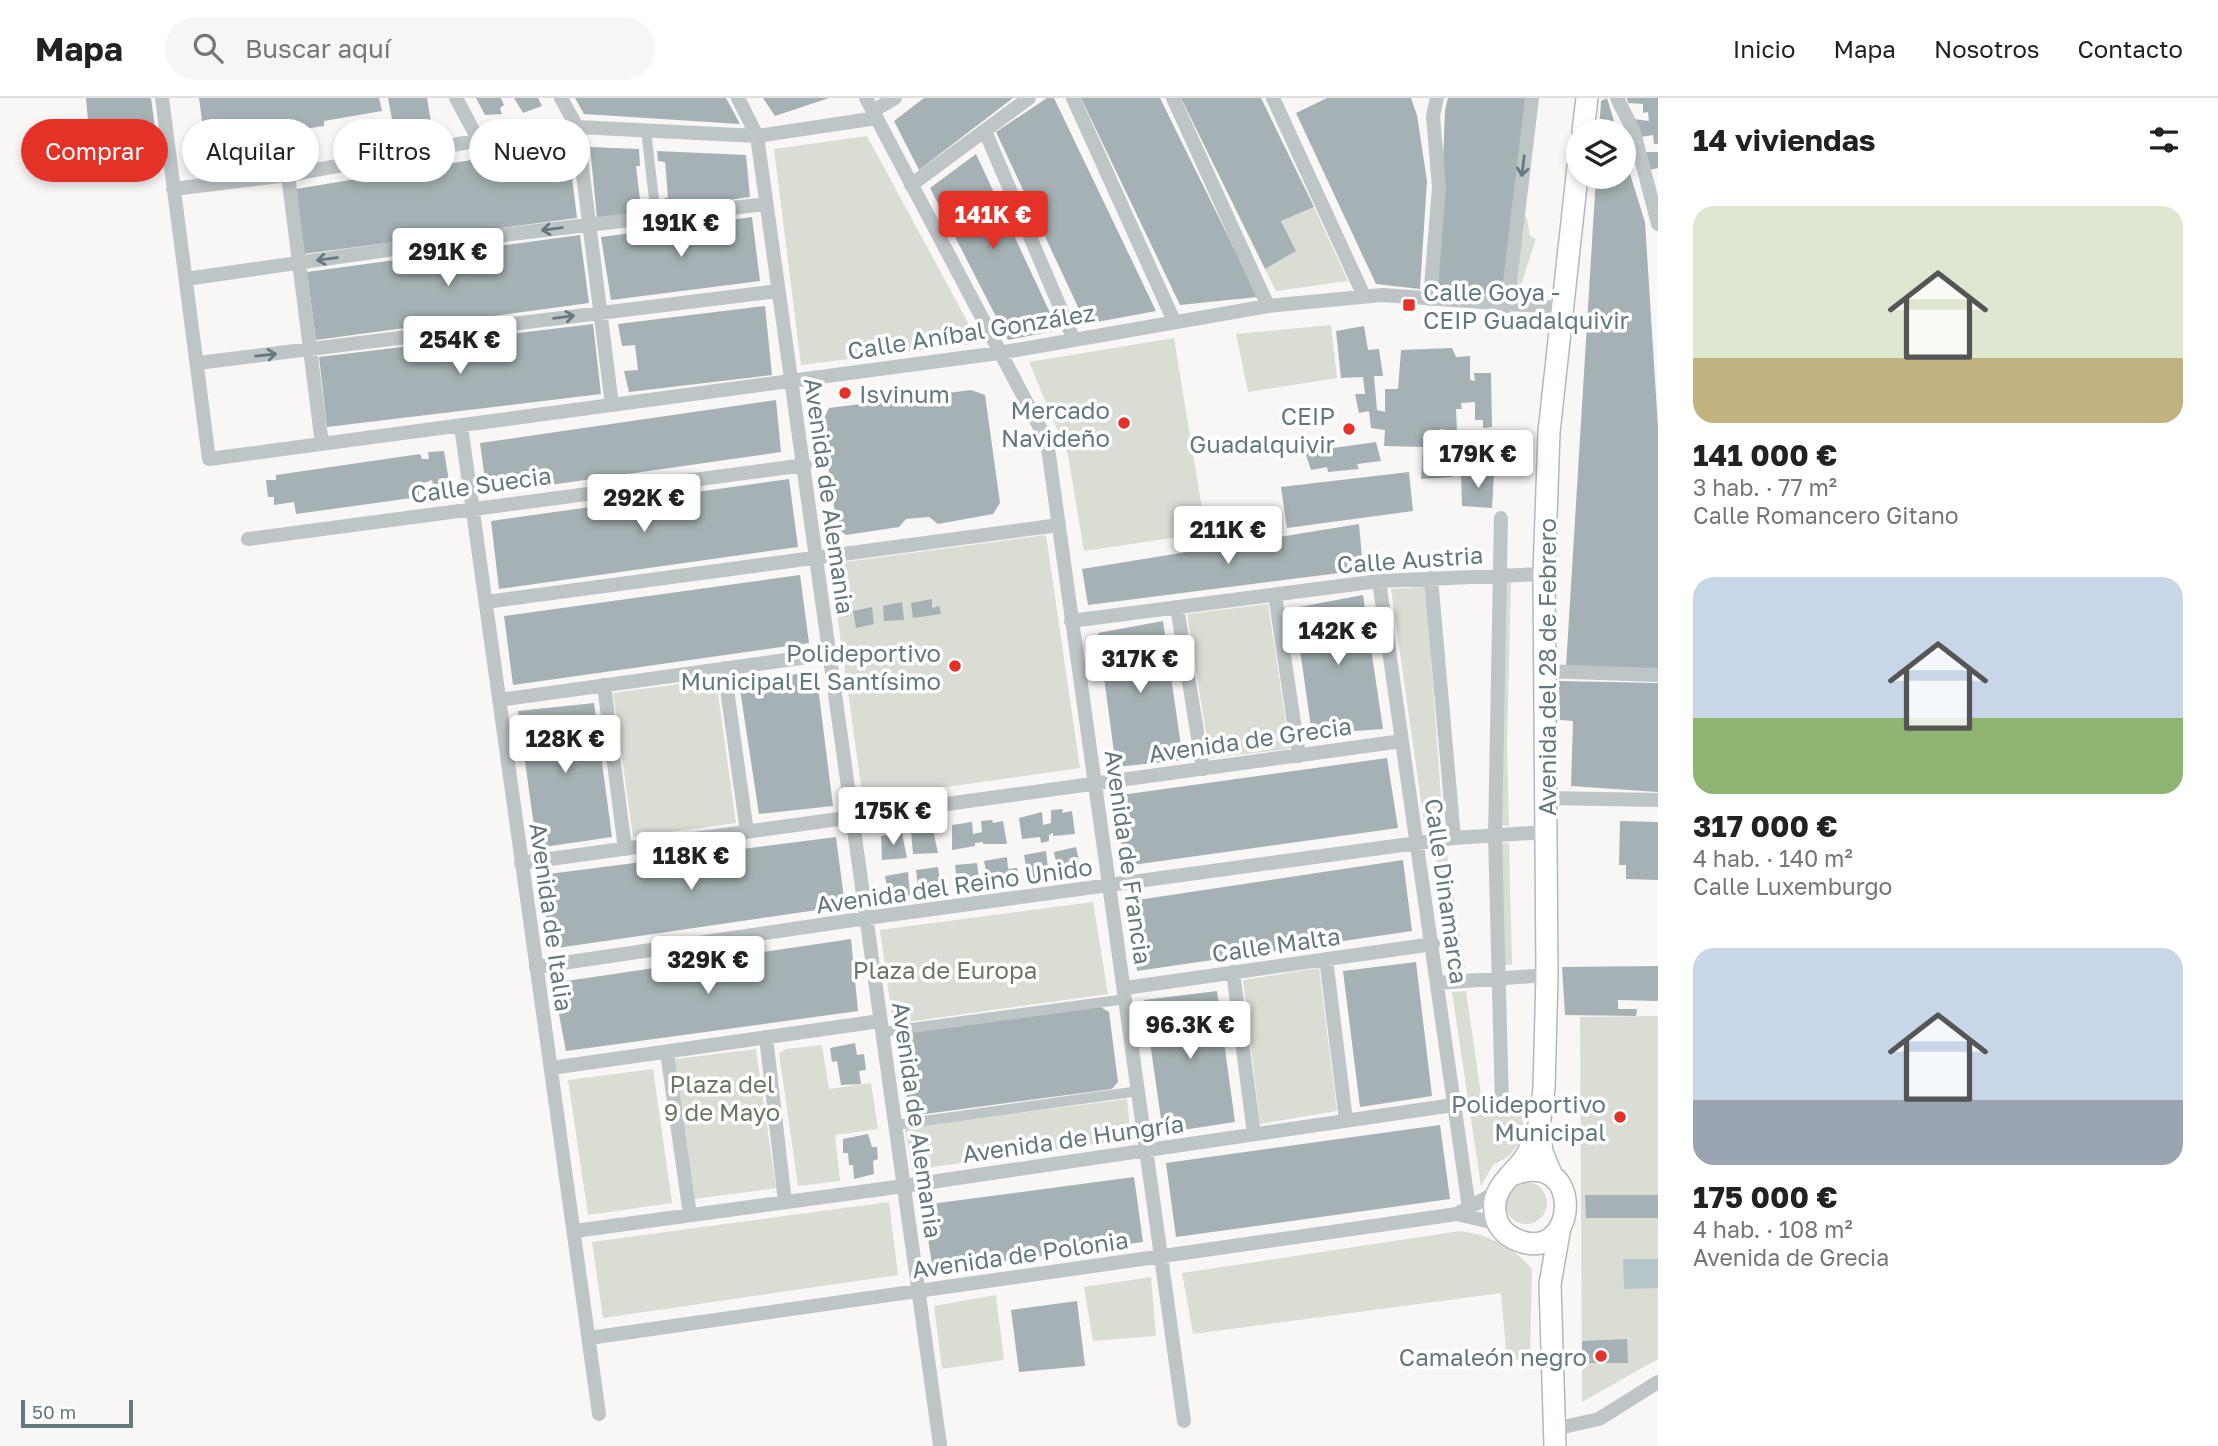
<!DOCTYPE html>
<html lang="es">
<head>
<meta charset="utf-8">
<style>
  :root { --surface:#fff; --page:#f6f6f6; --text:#222; --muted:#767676; --line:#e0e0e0; --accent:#e43229 }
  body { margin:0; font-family:"Golos Text",sans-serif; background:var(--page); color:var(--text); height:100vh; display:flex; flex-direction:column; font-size:26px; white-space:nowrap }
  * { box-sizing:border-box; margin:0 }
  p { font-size:23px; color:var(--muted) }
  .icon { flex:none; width:38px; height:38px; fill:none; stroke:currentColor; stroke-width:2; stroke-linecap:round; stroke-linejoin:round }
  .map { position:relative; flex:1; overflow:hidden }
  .sheet { display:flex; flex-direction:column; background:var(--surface); width:560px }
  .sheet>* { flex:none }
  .top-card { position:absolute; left:21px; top:21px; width:665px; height:63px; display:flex; gap:14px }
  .controls { position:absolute; left:1566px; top:21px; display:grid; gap:14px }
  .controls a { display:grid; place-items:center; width:70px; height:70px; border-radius:50%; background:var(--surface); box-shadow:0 4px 10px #0003; font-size:35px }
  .scale { position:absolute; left:21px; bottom:18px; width:112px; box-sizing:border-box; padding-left:7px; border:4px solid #637980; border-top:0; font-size:19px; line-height:24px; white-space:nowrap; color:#637980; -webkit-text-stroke:5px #fff; paint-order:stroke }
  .price { position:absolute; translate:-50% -60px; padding:0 16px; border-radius:7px; background:#fff; color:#222; font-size:23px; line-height:46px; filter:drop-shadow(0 2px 4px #0008) }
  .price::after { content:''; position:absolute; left:50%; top:42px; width:21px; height:16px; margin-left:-10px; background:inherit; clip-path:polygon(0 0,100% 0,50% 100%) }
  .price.active { background:var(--accent); color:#fff }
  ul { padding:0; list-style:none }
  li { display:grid; align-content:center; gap:14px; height:371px; padding:0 35px }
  li span { display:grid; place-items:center; height:217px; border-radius:21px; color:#555 }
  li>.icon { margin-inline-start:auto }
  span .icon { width:126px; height:126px; fill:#fffc; stroke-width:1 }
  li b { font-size:30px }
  h2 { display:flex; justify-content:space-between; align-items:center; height:84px; padding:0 35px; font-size:30px }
  .tag { padding:0 24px; border-radius:32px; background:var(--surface); box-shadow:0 4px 10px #0003; font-size:24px; line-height:63px }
  .tag.active { background:var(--accent); color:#fff }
  header { display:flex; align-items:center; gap:42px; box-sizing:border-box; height:98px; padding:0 35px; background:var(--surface); border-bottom:2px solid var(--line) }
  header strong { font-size:33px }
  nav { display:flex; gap:38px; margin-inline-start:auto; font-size:24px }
  .search { width:490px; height:63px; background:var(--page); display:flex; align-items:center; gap:18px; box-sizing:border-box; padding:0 24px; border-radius:38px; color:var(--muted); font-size:26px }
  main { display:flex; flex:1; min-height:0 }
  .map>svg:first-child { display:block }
  .green { fill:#d9ddd4 }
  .water { fill:#b6c6c8 }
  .building { fill:#a5b1b4 }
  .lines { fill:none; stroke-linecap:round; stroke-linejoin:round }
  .secondary-casing { stroke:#b1b9bc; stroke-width:24 }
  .pedestrian { stroke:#bec5c7; stroke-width:10 }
  .minor { stroke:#bec5c7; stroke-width:14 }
  .secondary { stroke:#fff; stroke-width:21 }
  .oneway { stroke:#637980 }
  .poi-dot { fill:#e43229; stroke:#fff; stroke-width:2.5 }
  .labels { text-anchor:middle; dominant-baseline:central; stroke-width:7; stroke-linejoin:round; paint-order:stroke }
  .poi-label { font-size:24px; fill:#637980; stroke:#fff; text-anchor:end }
  .street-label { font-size:24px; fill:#637980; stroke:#fff }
  .park-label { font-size:24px; fill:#6a7861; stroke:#fff }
</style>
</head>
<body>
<header>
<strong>Mapa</strong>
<div class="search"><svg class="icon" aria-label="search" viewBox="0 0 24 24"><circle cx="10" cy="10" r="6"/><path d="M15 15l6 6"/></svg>Buscar aquí</div>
<nav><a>Inicio</a><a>Mapa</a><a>Nosotros</a><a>Contacto</a></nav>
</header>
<main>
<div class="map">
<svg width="1658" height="1348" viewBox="0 0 1658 1348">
  <rect width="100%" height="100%" fill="#f8f7f5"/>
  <path class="green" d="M 867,38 L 979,245 L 801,267 L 774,51 Z
    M 1314,109 L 1348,183 L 1276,193 L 1265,171 L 1296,153 L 1281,123 Z
    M 1521,110 L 1527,121 L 1530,138 L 1536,141 L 1518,196 L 1515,198 Z
    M 1331,227 L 1337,280 L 1248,294 L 1236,236 Z
    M 1174,240 L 1206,435 L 1084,453 L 1068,357 L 1029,264 Z
    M 1046,437 L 1080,670 L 863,701 L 830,466 Z
    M 1511,482 L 1507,647 L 1509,728 L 1499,727 L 1501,483 Z
    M 1426,489 L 1443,728 L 1425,731 L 1391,491 Z
    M 1268,506 L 1290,651 L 1210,660 L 1187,516 Z
    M 716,581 L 736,725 L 633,739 L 613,595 Z
    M 1499,745 L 1509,745 L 1512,867 L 1503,867 Z
    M 1447,756 L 1465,870 L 1450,870 L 1436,757 Z
    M 1093,804 L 1108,896 L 893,926 L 880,832 Z
    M 1319,870 L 1337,1013 L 1260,1026 L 1243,882 Z
    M 1466,893 L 1483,1010 L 1527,1008 L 1518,1047 L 1509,1058 L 1493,1067 L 1481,1088 L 1452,894 Z
    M 1658,918 L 1658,1261 L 1582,1304 L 1580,919 Z
    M 822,947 L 829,991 L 871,985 L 878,1031 L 835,1037 L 840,1083 L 798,1088 L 779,955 L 786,951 Z
    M 756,951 L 776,1090 L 695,1101 L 675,961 Z
    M 653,971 L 672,1105 L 588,1117 L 568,982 Z
    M 1127,1001 L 1131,1041 L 912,1072 L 905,1030 Z
    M1505 1105a21 21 0 1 1 42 0a21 21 0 1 1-42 0Z
    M 889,1104 L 898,1177 L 603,1220 L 592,1144 Z
    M 1460,1133 C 1488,1136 1513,1149 1532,1171 L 1530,1259 L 1507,1264 L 1501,1195 L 1193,1236 L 1182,1175 Z
    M 1151,1179 L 1156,1238 L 1093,1243 L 1084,1189 Z
    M 996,1197 L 1004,1262 L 942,1271 L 934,1208 Z"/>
  <path class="water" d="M 1623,1161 L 1658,1161 L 1658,1190 L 1624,1191 Z"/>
  <path class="building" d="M 86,0 L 151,0 L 158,52 L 91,57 Z
    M 199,0 L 379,0 L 382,13 L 324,23 L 324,28 L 291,33 L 290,27 L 231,38 L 232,43 L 205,45 Z
    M 388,0 L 427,0 L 431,24 L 394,32 Z
    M 476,0 L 501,0 L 504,7 L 500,10 L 502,16 L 485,17 Z
    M 514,0 L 538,0 L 542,8 L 523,15 Z
    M 575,0 L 726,0 L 740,26 L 584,16 Z
    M 763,0 L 829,0 L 775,18 Z
    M 924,0 L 1013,0 L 919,72 L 894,23 Z
    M 1047,0 L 1054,0 L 1156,213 L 1086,226 L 996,34 Z
    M 1081,0 L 1160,0 L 1258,199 L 1180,207 Z
    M 1181,0 L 1261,0 L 1314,109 L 1281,123 L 1296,153 L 1265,171 Z
    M 1327,0 L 1411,0 L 1417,17 L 1427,83 L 1420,191 L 1376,186 L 1296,15 Z
    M 1448,0 L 1529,0 L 1503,198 L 1438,192 L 1445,12 Z
    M 1607,0 L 1617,33 L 1599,33 L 1601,3 Z
    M 1627,0 L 1658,0 L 1658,46 L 1654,46 L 1653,37 L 1641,39 L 1634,21 L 1649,23 L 1648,14 L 1643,15 L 1643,6 L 1628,5 Z
    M 568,46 L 577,120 L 303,156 L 296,91 Z
    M 590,49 L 639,51 L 640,68 L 636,68 L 640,102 L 646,102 L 645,115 L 597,120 Z
    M 657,53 L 746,57 L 750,99 L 665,111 L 664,101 L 668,99 L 665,64 L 658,63 Z
    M 1646,54 L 1658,54 L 1658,70 L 1649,72 Z
    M 976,56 L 1058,232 L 1008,242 L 930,90 Z
    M 1624,57 L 1645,124 L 1658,329 L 1658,571 L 1566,569 L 1596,79 L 1624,79 Z
    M 752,119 L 760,183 L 611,202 L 601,139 Z
    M 580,137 L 589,205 L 316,242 L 307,174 Z
    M 765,208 L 772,277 L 629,294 L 624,273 L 638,272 L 635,247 L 622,248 L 618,226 Z
    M 593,226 L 601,296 L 327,329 L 319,259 Z
    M 1364,228 L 1368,252 L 1379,251 L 1383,278 L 1374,278 L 1377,312 L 1385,314 L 1385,291 L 1398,291 L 1401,252 L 1452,250 L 1456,259 L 1470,258 L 1470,282 L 1475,283 L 1474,275 L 1491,275 L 1492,329 L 1483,330 L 1483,322 L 1475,322 L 1475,304 L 1461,305 L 1462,311 L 1456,311 L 1457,333 L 1440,331 L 1439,346 L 1447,346 L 1447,354 L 1454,353 L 1452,379 L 1421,381 L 1423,349 L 1384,348 L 1385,332 L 1371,330 L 1369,313 L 1359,315 L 1355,296 L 1365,296 L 1363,279 L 1341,280 L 1336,233 Z
    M 971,292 L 985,297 L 1000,405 L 993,416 L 938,426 L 929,419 L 906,421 L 899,429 L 846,437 L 837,430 L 822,324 L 829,310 Z
    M 776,302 L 781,354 L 487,396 L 480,345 Z
    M 1376,344 L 1381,363 L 1357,366 L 1359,371 L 1328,374 L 1327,369 L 1311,372 L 1305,354 Z
    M 444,353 L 452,402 L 436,402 L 432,382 L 419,387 L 419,399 L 296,416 L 294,404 L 274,407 L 274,399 L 268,399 L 266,382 L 276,382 L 276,377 L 420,356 L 422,361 L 429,361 L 428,354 Z
    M 1409,374 L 1413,413 L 1287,430 L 1281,389 Z
    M 1494,376 L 1492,410 L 1462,408 L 1461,377 Z
    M 789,381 L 798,449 L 499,491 L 491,423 Z
    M 1359,426 L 1363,472 L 1088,507 L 1082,471 Z
    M 800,477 L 809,545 L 513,587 L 504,518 Z
    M 1363,497 L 1383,631 L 1312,636 L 1294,510 Z
    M 932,501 L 932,510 L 939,508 L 941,516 L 913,520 L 911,505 Z
    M 902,504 L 904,522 L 884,523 L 883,508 Z
    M 872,509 L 874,526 L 856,530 L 853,513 Z
    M 1163,523 L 1183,662 L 1116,669 L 1098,535 Z
    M 816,573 L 833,708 L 759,716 L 739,585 Z
    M 1559,583 L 1658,585 L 1658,694 L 1571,688 L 1573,623 L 1560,622 Z
    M 594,605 L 612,739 L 537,750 L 518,613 Z
    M 1387,660 L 1398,730 L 1125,768 L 1114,698 Z
    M 1063,711 L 1062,715 L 1072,713 L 1075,736 L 1053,738 L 1053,735 L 1049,737 L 1049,743 L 1041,745 L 1040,739 L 1022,741 L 1019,720 L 1042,714 L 1043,727 L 1051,725 L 1051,712 Z
    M 992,722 L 993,725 L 1003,723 L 1007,746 L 983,746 L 983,744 L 975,745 L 975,748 L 952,752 L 952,727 L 972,724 L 973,736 L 982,734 L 981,723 Z
    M 1620,723 L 1658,724 L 1658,782 L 1626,781 L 1626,767 L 1619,767 Z
    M 933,732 L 938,755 L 913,756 L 911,733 Z
    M 902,735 L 907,760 L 882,762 L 881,738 Z
    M 836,739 L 845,808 L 550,851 L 541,777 Z
    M 1076,749 L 1081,774 L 1059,778 L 1054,754 Z
    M 1046,753 L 1049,779 L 1028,781 L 1024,757 Z
    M 1007,759 L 1008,771 L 1017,770 L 1020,784 L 989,787 L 984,763 Z
    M 1403,762 L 1412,833 L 1137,873 L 1131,803 Z
    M 977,765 L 980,789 L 958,793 L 955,767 Z
    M 938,769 L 941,793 L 919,797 L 916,772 Z
    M 908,774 L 910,797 L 889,801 L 885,778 Z
    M 851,841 L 858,913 L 566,953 L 553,885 Z
    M 1416,864 L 1432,998 L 1360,1009 L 1343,873 Z
    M 1658,868 L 1658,903 L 1618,902 L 1618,911 L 1637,911 L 1636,918 L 1565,917 L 1562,869 Z
    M 1217,893 L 1235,1024 L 1163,1035 L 1144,902 Z
    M 1099,908 L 1109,914 L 1118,984 L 1112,991 L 918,1017 L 909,1012 L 899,942 L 906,935 Z
    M 855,945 L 857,957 L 864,956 L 866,972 L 859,973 L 861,986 L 841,987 L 837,963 L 832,964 L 830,950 Z
    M 1440,1027 L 1450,1101 L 1176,1139 L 1166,1065 Z
    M 868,1036 L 872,1049 L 877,1049 L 878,1061 L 873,1063 L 874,1076 L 854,1081 L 853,1067 L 849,1067 L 848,1055 L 843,1055 L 843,1041 Z
    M 1134,1079 L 1143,1144 L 933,1173 L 923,1107 Z
    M 1585,1097 L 1658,1097 L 1658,1120 L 1586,1120 Z
    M 1077,1203 L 1085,1268 L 1019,1274 L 1011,1212 Z
    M 1627,1241 L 1628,1265 L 1582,1265 L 1582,1243 Z"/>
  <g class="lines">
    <defs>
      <path id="secondary" d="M 1583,33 L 1587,0
        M 1514,1076 C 1586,1050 1578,1168 1517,1142 C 1505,1137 1496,1127 1495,1114 C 1491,1088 1517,1075 1528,1055 C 1532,1047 1535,1038 1538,1030
        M 1552,1078 L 1542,1054 L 1539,1028 L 1544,991 L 1547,877 L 1544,476 L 1549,334 L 1578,69
        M 1555,1348 L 1550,1186 L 1560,1129"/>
    </defs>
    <use href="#secondary" class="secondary-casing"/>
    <path class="pedestrian" d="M 646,32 L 656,119
      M 882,934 L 1126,901
      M 895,1027 L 1139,993"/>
    <path class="minor" d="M 162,0 L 209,361 L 999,255 L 1268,208 L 1382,197 L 1542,208 L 1562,212
      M 456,0 L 479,43
      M 561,0 L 577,29 L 612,307
      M 738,0 L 757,38 L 940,1347
      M 866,0 L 1047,343 L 1184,1323
      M 1073,0 L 1174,223
      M 1173,0 L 1268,208
      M 1273,0 L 1364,198
      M 1617,0 L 1634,34 L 1658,126
      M 873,13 L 895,0
      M 985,33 L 1074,242
      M 288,77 L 322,346
      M 911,87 L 1029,0
      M 173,91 L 288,77 L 524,34 L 577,29 L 757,38 L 877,20
      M 186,181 L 443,144 L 766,106
      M 1430,201 L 1439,89 L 1433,18 L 1437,0
      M 1507,208 L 1532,0
      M 198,265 L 778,193
      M 461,328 L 599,1316
      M 1501,420 L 1495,737 L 1502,1008
      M 248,441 L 805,367
      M 1431,480 L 1454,740
      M 1379,483 L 1469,1110
      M 1275,497 L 1299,658
      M 486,504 L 1059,427
      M 1177,509 L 1203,671
      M 1071,523 L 1379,483 L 1544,476
      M 724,570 L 747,734
      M 1543,573 L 1658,577
      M 604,587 L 625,751
      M 499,602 L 829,556
      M 1544,700 L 1658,702
      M 521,765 L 1402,643
      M 1326,861 L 1346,1022
      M 536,869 L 867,820 L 1454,740 L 1546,734
      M 1233,874 L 1254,1036
      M 1438,885 L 1547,877
      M 1125,890 L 1433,846
      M 766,939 L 785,1104
      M 667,954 L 690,1117
      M 551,970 L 880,923
      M 1457,1116 L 1499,1126
      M 575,1133 L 904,1088 L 1453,1007
      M 589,1240 L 1457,1116 L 1497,1094
      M 1554,1331 L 1599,1321 L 1658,1284"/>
    <use href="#secondary" class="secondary"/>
  </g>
  <defs><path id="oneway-shaft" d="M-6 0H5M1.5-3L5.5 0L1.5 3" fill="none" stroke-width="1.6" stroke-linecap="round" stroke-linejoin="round" transform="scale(1.75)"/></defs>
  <g class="oneway">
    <use href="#oneway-shaft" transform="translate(1523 68) rotate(97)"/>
    <use href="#oneway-shaft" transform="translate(552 131) rotate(173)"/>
    <use href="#oneway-shaft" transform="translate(327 161) rotate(172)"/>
    <use href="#oneway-shaft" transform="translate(564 219) rotate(-8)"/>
    <use href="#oneway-shaft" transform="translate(266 257) rotate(-6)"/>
  </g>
  <g class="poi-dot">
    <rect x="1402" y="200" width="14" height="14" rx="3.5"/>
    <circle cx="845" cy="295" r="7"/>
    <circle cx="1124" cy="325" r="7"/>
    <circle cx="1349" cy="331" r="7"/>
    <circle cx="955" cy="568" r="7"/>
    <circle cx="1620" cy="1019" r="7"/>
    <circle cx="1601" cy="1258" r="7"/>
  </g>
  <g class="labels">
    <g class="poi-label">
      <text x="1423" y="193" text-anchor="start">Calle Goya -<tspan x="1423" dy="28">CEIP Guadalquivir</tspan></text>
      <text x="859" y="295" text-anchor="start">Isvinum</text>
      <text x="1110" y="311">Mercado<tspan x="1110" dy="28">Navideño</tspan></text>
      <text x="1335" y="317">CEIP<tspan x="1335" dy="28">Guadalquivir</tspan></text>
      <text x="941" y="554">Polideportivo<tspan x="941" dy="28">Municipal El Santísimo</tspan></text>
      <text x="1606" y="1005">Polideportivo<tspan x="1606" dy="28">Municipal</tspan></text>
      <text x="1587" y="1258">Camaleón negro</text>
    </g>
    <g class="street-label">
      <text transform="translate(971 233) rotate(-9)">Calle Aníbal González</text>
      <text transform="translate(481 386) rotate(-8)">Calle Suecia</text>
      <text transform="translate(830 398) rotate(82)">Avenida de Alemania</text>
      <text transform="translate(1410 461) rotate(-4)">Calle Austria</text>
      <text transform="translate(1546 569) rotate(-90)">Avenida del 28 de Febrero</text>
      <text transform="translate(1250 641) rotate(-8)">Avenida de Grecia</text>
      <text transform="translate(1129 759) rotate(82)">Avenida de Francia</text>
      <text transform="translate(954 787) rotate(-8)">Avenida del Reino Unido</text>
      <text transform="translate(1447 793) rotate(82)">Calle Dinamarca</text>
      <text transform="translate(552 819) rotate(82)">Avenida de Italia</text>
      <text transform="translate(1276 846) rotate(-8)">Calle Malta</text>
      <text transform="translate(918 1022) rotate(82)">Avenida de Alemania</text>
      <text transform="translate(1073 1040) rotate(-8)">Avenida de Hungría</text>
      <text transform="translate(1020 1156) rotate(-8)">Avenida de Polonia</text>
    </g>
    <g class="park-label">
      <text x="945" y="871">Plaza de Europa</text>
      <text x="722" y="985">Plaza del<tspan x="722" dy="28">9 de Mayo</tspan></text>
    </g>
  </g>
</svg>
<div class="controls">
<a><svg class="icon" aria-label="layers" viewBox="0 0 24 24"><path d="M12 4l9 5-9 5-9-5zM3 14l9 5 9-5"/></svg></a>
</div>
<div class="scale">50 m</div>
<b class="price active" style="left:993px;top:153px">141K €</b>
<b class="price" style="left:681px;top:161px">191K €</b>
<b class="price" style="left:448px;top:190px">291K €</b>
<b class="price" style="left:460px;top:278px">254K €</b>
<b class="price" style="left:1478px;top:392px">179K €</b>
<b class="price" style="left:644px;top:436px">292K €</b>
<b class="price" style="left:1228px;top:468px">211K €</b>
<b class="price" style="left:1338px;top:569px">142K €</b>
<b class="price" style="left:1140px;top:597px">317K €</b>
<b class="price" style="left:565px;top:677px">128K €</b>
<b class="price" style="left:893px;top:749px">175K €</b>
<b class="price" style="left:691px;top:794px">118K €</b>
<b class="price" style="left:708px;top:898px">329K €</b>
<b class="price" style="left:1190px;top:963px">96.3K €</b>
<div class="top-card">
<a class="tag active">Comprar</a>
<a class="tag">Alquilar</a>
<a class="tag">Filtros</a>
<a class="tag">Nuevo</a>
</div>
</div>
<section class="sheet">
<h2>14 viviendas<svg class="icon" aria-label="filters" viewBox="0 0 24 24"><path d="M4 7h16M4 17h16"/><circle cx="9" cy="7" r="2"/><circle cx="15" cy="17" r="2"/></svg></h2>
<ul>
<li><span style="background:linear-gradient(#dfe7d0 70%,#c2b280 0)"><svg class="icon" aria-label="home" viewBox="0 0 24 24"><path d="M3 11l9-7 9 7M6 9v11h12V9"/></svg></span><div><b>141 000 €</b><p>3 hab. · 77 m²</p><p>Calle Romancero Gitano</p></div></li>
<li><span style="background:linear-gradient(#c9d6e8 65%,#8fb573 0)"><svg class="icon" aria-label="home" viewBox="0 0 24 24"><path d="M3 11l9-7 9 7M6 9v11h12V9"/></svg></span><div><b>317 000 €</b><p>4 hab. · 140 m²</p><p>Calle Luxemburgo</p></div></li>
<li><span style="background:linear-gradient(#c9d6e8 70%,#9aa5b1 0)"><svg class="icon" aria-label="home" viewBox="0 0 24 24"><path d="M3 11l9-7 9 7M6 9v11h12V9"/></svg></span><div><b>175 000 €</b><p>4 hab. · 108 m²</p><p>Avenida de Grecia</p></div></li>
</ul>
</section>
</main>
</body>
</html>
